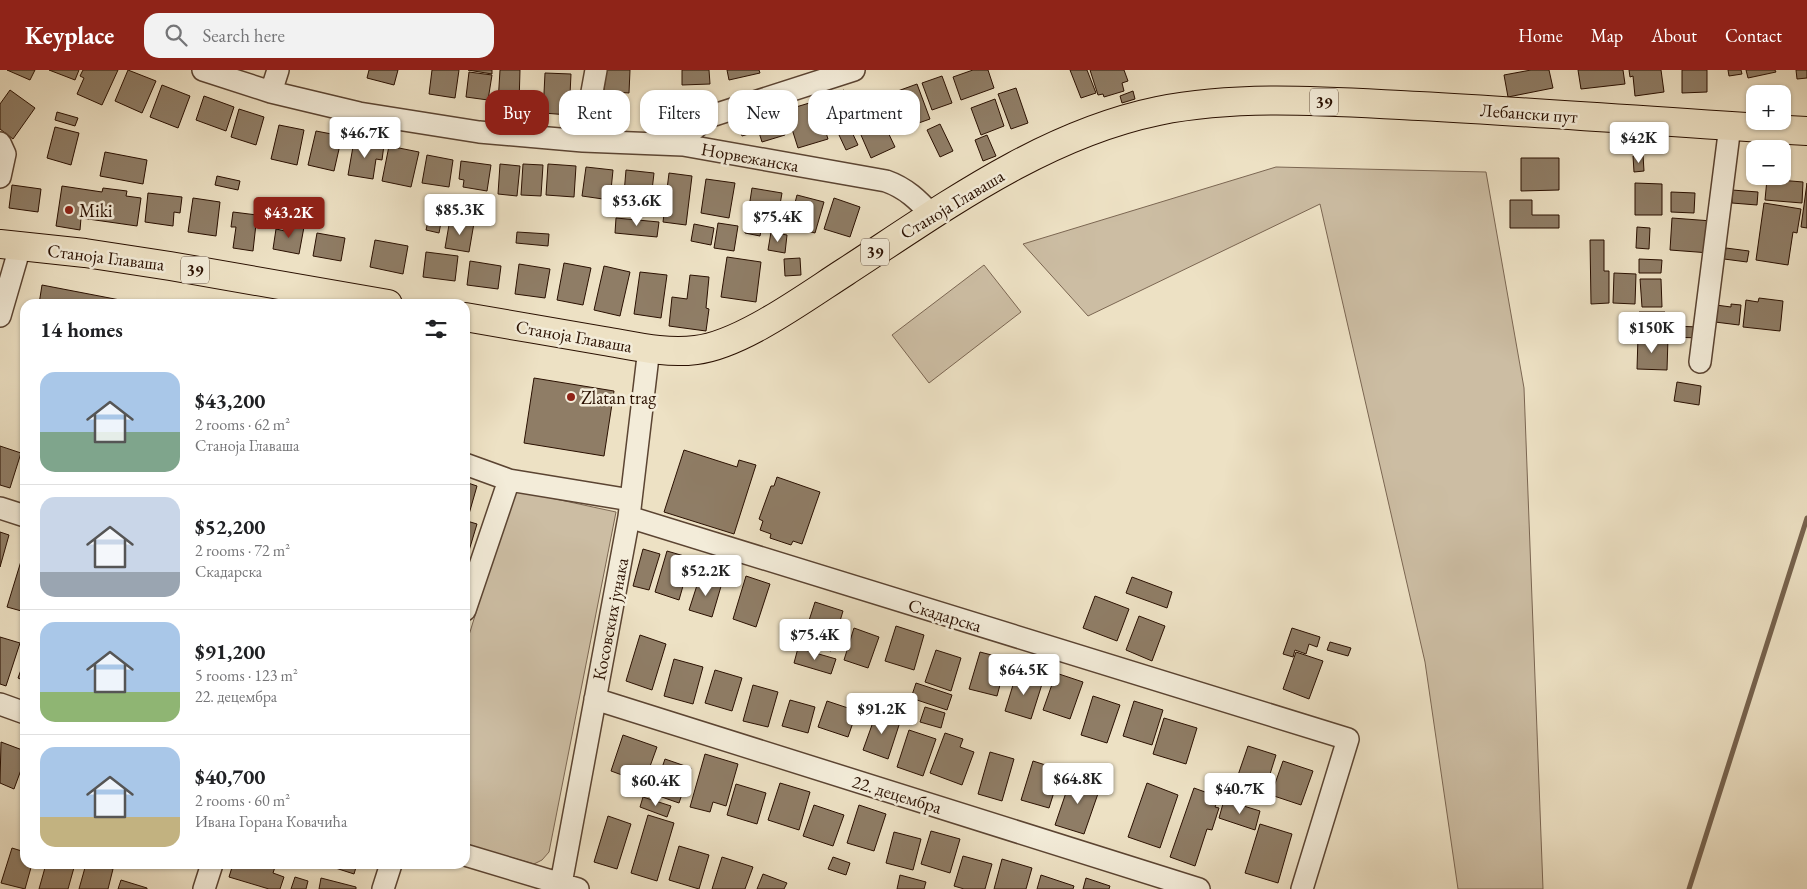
<!DOCTYPE html>
<html lang="en">
<head>
<meta charset="utf-8">
<style>
  :root { --surface:#fff; --page:#f2f2f2; --text:#202124; --muted:#757577; --line:#e0e0e0; --accent:#8f2418 }
  body { margin:0; font-family:"EB Garamond",serif; background:var(--page); color:var(--text); height:100vh; display:flex; flex-direction:column; font-size:19px; white-space:nowrap }
  * { box-sizing:border-box; margin:0 }
  p { font-size:16px; color:var(--muted) }
  .icon { flex:none; width:28px; height:28px; fill:none; stroke:currentColor; stroke-width:2; stroke-linecap:round; stroke-linejoin:round }
  .map { position:relative; flex:1; overflow:hidden }
  .side { position:absolute; left:20px; top:229px; width:450px; height:570px; display:flex; flex-direction:column; background:var(--surface); border-radius:15px; box-shadow:0 1px 4px #0004 }
  .side>* { flex:none }
  .banner { position:absolute; left:485px; top:20px; width:475px; height:45px; display:flex; gap:10px }
  .tools { position:absolute; left:1746px; top:15px; display:grid; gap:10px }
  .tools a { display:grid; place-items:center; width:45px; height:45px; border-radius:10px; background:var(--surface); box-shadow:0 1px 4px #0004; font-size:25px }
  .price { position:absolute; translate:-50% -42px; padding:0 11px; border-radius:5px; background:#fff; color:#222; font-size:16px; line-height:32px; filter:drop-shadow(0 1px 2px #0008) }
  .price::after { content:''; position:absolute; left:50%; top:30px; width:15px; height:11px; margin-left:-8px; background:inherit; clip-path:polygon(0 0,100% 0,50% 100%) }
  .price.active { background:var(--accent); color:#fff }
  ul { padding:0; list-style:none }
  li { display:flex; align-items:center; gap:15px; height:125px; padding:0 20px }
  li+li { border-top:1px solid var(--line) }
  li span { display:grid; place-items:center; flex:none; width:140px; height:100px; border-radius:15px; color:#555 }
  li>.icon { margin-inline-start:auto }
  span .icon { width:60px; height:60px; fill:#fffc; stroke-width:1 }
  li b { font-size:21px }
  h2 { display:flex; justify-content:space-between; align-items:center; height:60px; padding:0 20px; font-size:21px }
  .chip { padding:0 18px; border-radius:15px; background:var(--surface); box-shadow:0 1px 4px #0004; font-size:18px; line-height:45px }
  .chip.active { background:var(--accent); color:#fff }
  header { display:flex; align-items:center; gap:30px; box-sizing:border-box; height:70px; padding:0 25px; background:var(--accent); color:#fff }
  header strong { font-size:24px }
  nav { display:flex; gap:28px; margin-inline-start:auto; font-size:18px }
  .search { width:350px; height:45px; background:var(--page); display:flex; align-items:center; gap:12px; box-sizing:border-box; padding:0 18px; border-radius:15px; color:var(--muted); font-size:19px }
  .map>svg:first-child { display:block }
  .green { fill:#ccbda3; stroke:#7b6652 }
  .lines { fill:none; stroke-linecap:round; stroke-linejoin:round }
  .stream { stroke:#77634e; stroke-width:5 }
  .building { fill:#8f7d66; stroke:#2a1001 }
  .street-casing { stroke:#5b4432; stroke-width:24 }
  .primary-casing { stroke:#2a1001; stroke-width:30 }
  .street { stroke:#f3ecd9; stroke-width:21 }
  .primary { stroke:#ede1c4; stroke-width:28 }
  .poi-dot { fill:#8f2418; stroke:#f3ecd9; stroke-width:2 }
  .labels { text-anchor:middle; dominant-baseline:central; stroke-width:5; stroke-linejoin:round; paint-order:stroke }
  .shield { fill:#f3ecd9; stroke:#665242; stroke-width:1 }
  .shield-label { font-size:16px; font-weight:bold; fill:#2a1001 }
  .street-label { font-size:18px; fill:#2a1001; stroke:#f3ecd9 }
  .poi-label { font-size:18px; fill:#2a1001; stroke:#f3ecd9; text-anchor:start }
</style>
</head>
<body>
<header>
<strong>Keyplace</strong>
<div class="search"><svg class="icon" aria-label="search" viewBox="0 0 24 24"><circle cx="10" cy="10" r="6"/><path d="M15 15l6 6"/></svg>Search here</div>
<nav><a>Home</a><a>Map</a><a>About</a><a>Contact</a></nav>
</header>
<div class="map">
<svg width="1807" height="819" viewBox="0 0 1807 819">
  <rect width="100%" height="100%" fill="#ede1c4"/>
  <filter id="stains"><feTurbulence type="fractalNoise" baseFrequency=".004" numOctaves="4"/><feColorMatrix values="0 0 0 0 .2 0 0 0 0 .09 0 0 0 0 .02 0 0 0 .5 -.17"/></filter>
  <radialGradient id="worn" r=".72"><stop offset=".6" stop-color="#630" stop-opacity="0"/><stop offset="1" stop-color="#630" stop-opacity=".3"/></radialGradient>
  <path class="green" d="M 1276,97 L 1486,102 L 1524,318 L 1543,819 L 1458,819 L 1425,592 L 1320,134 L 1088,246 L 1023,174 Z
    M 984,195 L 1021,242 L 929,313 L 892,265 Z
    M 514,420 L 616,442 L 549,782 L 542,790 L 534,794 L 465,774 L 465,578 Z"/>
  <g class="lines">
    <path class="stream" d="M 1689,819 L 1807,448"/>
  </g>
  <path class="building" d="M 7,0 L 35,0 L 30,10 Z
    M 49,0 L 79,0 L 75,10 Z
    M 83,0 L 118,0 L 102,35 L 77,24 L 84,8 L 80,6 Z
    M 128,0 L 156,11 L 142,43 L 115,31 Z
    M 369,0 L 398,0 L 394,15 L 367,8 Z
    M 432,0 L 459,0 L 455,28 L 429,24 Z
    M 468,0 L 492,0 L 492,4 Z
    M 500,0 L 520,0 L 519,34 L 498,33 Z
    M 606,0 L 630,0 L 629,23 L 604,21 Z
    M 682,0 L 709,0 L 710,14 L 682,15 Z
    M 727,0 L 759,0 L 760,3 L 729,10 Z
    M 973,0 L 988,0 L 994,18 L 961,30 L 953,7 Z
    M 1070,0 L 1087,0 L 1096,23 L 1081,28 Z
    M 1090,0 L 1124,0 L 1128,11 L 1122,13 L 1124,21 L 1104,27 L 1103,24 L 1098,25 Z
    M 1531,0 L 1549,0 L 1553,18 L 1508,27 L 1504,5 Z
    M 1578,0 L 1623,0 L 1625,14 L 1581,19 Z
    M 1629,0 L 1661,0 L 1664,22 L 1635,26 L 1633,6 L 1630,7 Z
    M 1682,0 L 1707,0 L 1707,22 L 1682,23 Z
    M 1728,0 L 1741,0 L 1742,4 L 1729,6 Z
    M 1746,0 L 1775,0 L 1776,2 L 1748,8 Z
    M 1796,0 L 1807,0 L 1807,8 L 1797,9 Z
    M 469,2 L 492,5 L 488,30 L 466,27 Z
    M 545,3 L 571,4 L 569,45 L 543,43 Z
    M 942,6 L 952,33 L 932,40 L 922,13 Z
    M 917,14 L 930,49 L 896,61 L 884,26 Z
    M 162,15 L 190,26 L 178,58 L 150,47 Z
    M 1016,18 L 1028,53 L 1011,59 L 998,24 Z
    M 10,20 L 35,38 L 13,69 L 0,59 L 0,34 Z
    M 844,20 L 848,30 L 842,32 L 850,55 L 838,59 L 826,27 Z
    M 1133,21 L 1135,29 L 1122,33 L 1120,26 Z
    M 204,26 L 234,37 L 226,61 L 196,50 Z
    M 995,29 L 1004,56 L 981,65 L 971,38 Z
    M 599,30 L 617,33 L 614,52 L 596,49 Z
    M 816,31 L 828,69 L 798,78 L 786,40 Z
    M 239,39 L 264,47 L 256,75 L 231,67 Z
    M 877,39 L 895,77 L 871,88 L 854,49 Z
    M 57,42 L 78,48 L 75,56 L 55,50 Z
    M 770,45 L 772,53 L 781,51 L 785,65 L 762,72 L 755,50 Z
    M 751,51 L 755,62 L 742,66 L 738,55 Z
    M 940,54 L 953,81 L 940,87 L 927,60 Z
    M 279,55 L 304,60 L 297,95 L 271,89 Z
    M 55,57 L 79,63 L 71,95 L 47,88 Z
    M 851,60 L 858,75 L 846,80 L 839,65 Z
    M 316,61 L 342,66 L 334,101 L 308,95 Z
    M 987,65 L 996,86 L 983,91 L 975,70 Z
    M 354,71 L 384,75 L 382,90 L 376,89 L 373,109 L 348,105 Z
    M 389,76 L 419,82 L 411,117 L 382,111 Z
    M 105,82 L 147,90 L 143,114 L 100,106 Z
    M 427,85 L 453,90 L 449,117 L 422,113 Z
    M 1643,85 L 1644,101 L 1634,102 L 1633,86 Z
    M 1521,88 L 1559,88 L 1559,120 L 1521,121 Z
    M 461,91 L 491,95 L 487,121 L 463,117 L 464,110 L 459,109 Z
    M 500,94 L 520,96 L 517,126 L 498,124 Z
    M 523,94 L 543,95 L 541,126 L 521,125 Z
    M 548,94 L 576,96 L 574,127 L 546,125 Z
    M 586,97 L 613,100 L 610,130 L 582,126 Z
    M 626,100 L 654,103 L 650,138 L 623,135 Z
    M 669,103 L 692,106 L 686,155 L 663,152 Z
    M 217,106 L 240,111 L 238,120 L 215,115 Z
    M 706,109 L 735,113 L 729,148 L 701,143 Z
    M 1767,109 L 1803,112 L 1802,133 L 1765,130 Z
    M 1635,113 L 1662,114 L 1662,145 L 1635,145 Z
    M 1807,113 L 1807,158 L 1801,157 Z
    M 12,115 L 41,119 L 38,142 L 9,138 Z
    M 62,116 L 102,122 L 103,118 L 127,121 L 126,126 L 141,128 L 137,156 L 81,148 L 80,160 L 56,156 Z
    M 752,118 L 782,123 L 776,158 L 762,156 L 760,166 L 745,163 Z
    M 1732,120 L 1758,122 L 1757,135 L 1732,133 Z
    M 1671,122 L 1695,123 L 1694,143 L 1671,142 Z
    M 148,123 L 182,127 L 180,143 L 174,142 L 173,156 L 145,152 Z
    M 434,125 L 446,127 L 439,163 L 426,160 Z
    M 797,125 L 824,132 L 815,163 L 789,156 Z
    M 193,128 L 220,132 L 216,166 L 188,162 Z
    M 834,128 L 860,137 L 850,167 L 824,159 Z
    M 1510,130 L 1532,130 L 1532,145 L 1559,145 L 1559,158 L 1510,158 Z
    M 1764,133 L 1801,139 L 1797,163 L 1793,162 L 1788,195 L 1756,190 Z
    M 233,142 L 257,145 L 253,181 L 233,178 L 236,157 L 231,157 Z
    M 616,148 L 659,152 L 657,167 L 615,163 Z
    M 1672,148 L 1712,151 L 1710,183 L 1670,180 Z
    M 450,149 L 474,153 L 469,182 L 445,178 Z
    M 718,153 L 738,156 L 734,181 L 714,178 Z
    M 287,154 L 304,157 L 299,184 L 273,179 L 276,159 L 285,161 Z
    M 694,154 L 714,158 L 711,175 L 691,171 Z
    M 1637,157 L 1650,158 L 1649,179 L 1636,178 Z
    M 517,162 L 549,164 L 548,176 L 516,173 Z
    M 771,162 L 787,165 L 785,183 L 768,180 Z
    M 317,163 L 345,168 L 341,191 L 313,186 Z
    M 375,170 L 408,176 L 403,204 L 370,197 Z
    M 1590,170 L 1604,170 L 1604,201 L 1609,201 L 1609,233 L 1591,234 Z
    M 1726,178 L 1749,181 L 1747,192 L 1724,189 Z
    M 426,182 L 458,186 L 455,211 L 423,207 Z
    M 727,187 L 761,192 L 756,232 L 721,227 Z
    M 800,188 L 801,205 L 785,206 L 784,189 Z
    M 1639,189 L 1662,190 L 1661,203 L 1639,203 Z
    M 470,191 L 501,196 L 498,219 L 467,215 Z
    M 564,193 L 591,198 L 583,235 L 557,230 Z
    M 519,194 L 550,199 L 545,228 L 515,224 Z
    M 604,196 L 630,202 L 620,246 L 594,240 Z
    M 640,202 L 667,205 L 661,248 L 634,244 Z
    M 1614,203 L 1636,204 L 1635,234 L 1613,233 Z
    M 690,205 L 709,207 L 706,238 L 709,239 L 706,261 L 669,256 L 672,227 L 687,229 Z
    M 1640,209 L 1661,209 L 1662,237 L 1642,237 Z
    M 42,215 L 120,230 L 119,234 L 39,234 Z
    M 1759,228 L 1783,231 L 1780,261 L 1743,257 L 1746,230 L 1758,232 Z
    M 1731,234 L 1741,235 L 1739,255 L 1715,252 L 1716,235 L 1731,237 Z
    M 1639,242 L 1665,242 L 1666,263 L 1640,264 Z
    M 1672,256 L 1699,257 L 1699,268 L 1672,267 Z
    M 1638,267 L 1668,268 L 1667,300 L 1637,299 Z
    M 534,308 L 614,321 L 604,386 L 524,373 Z
    M 1677,312 L 1701,316 L 1699,335 L 1674,331 Z
    M 0,376 L 21,383 L 10,418 L 0,415 Z
    M 684,380 L 737,397 L 739,390 L 756,395 L 734,464 L 664,442 Z
    M 777,407 L 820,422 L 802,474 L 793,471 L 791,475 L 770,468 L 771,464 L 760,460 L 763,451 L 759,449 L 771,416 L 774,416 Z
    M 465,412 L 477,416 L 467,451 L 477,454 L 465,494 Z
    M 0,462 L 9,465 L 0,497 Z
    M 25,478 L 25,542 L 7,537 Z
    M 643,479 L 660,484 L 649,520 L 633,516 Z
    M 667,481 L 691,488 L 679,530 L 655,522 Z
    M 700,506 L 722,513 L 712,547 L 689,540 Z
    M 746,506 L 770,514 L 756,557 L 733,549 Z
    M 1132,507 L 1172,522 L 1167,538 L 1126,523 Z
    M 1095,526 L 1129,539 L 1117,571 L 1083,558 Z
    M 815,532 L 843,541 L 831,581 L 802,572 Z
    M 1139,546 L 1165,556 L 1152,591 L 1126,580 Z
    M 896,556 L 924,565 L 914,600 L 885,591 Z
    M 854,558 L 879,567 L 868,598 L 844,590 Z
    M 1292,558 L 1320,567 L 1317,577 L 1309,574 L 1306,584 L 1295,580 L 1293,587 L 1283,584 Z
    M 640,565 L 666,574 L 652,620 L 626,611 Z
    M 0,567 L 20,573 L 6,616 L 0,614 Z
    M 1330,572 L 1351,578 L 1348,586 L 1327,580 Z
    M 798,578 L 836,589 L 831,604 L 794,593 Z
    M 936,580 L 961,588 L 951,621 L 925,612 Z
    M 980,582 L 1007,589 L 997,626 L 969,619 Z
    M 1296,582 L 1323,591 L 1309,629 L 1283,619 Z
    M 25,589 L 25,611 L 18,608 Z
    M 674,589 L 703,597 L 693,634 L 664,626 Z
    M 715,600 L 742,608 L 732,641 L 705,633 Z
    M 1017,602 L 1043,611 L 1031,649 L 1005,641 Z
    M 1056,603 L 1083,612 L 1070,649 L 1043,640 Z
    M 916,613 L 952,625 L 947,640 L 911,628 Z
    M 753,615 L 778,622 L 768,657 L 743,651 Z
    M 1093,626 L 1120,635 L 1107,673 L 1081,665 Z
    M 790,630 L 815,637 L 808,663 L 782,656 Z
    M 827,631 L 857,641 L 848,667 L 818,657 Z
    M 1134,631 L 1163,640 L 1152,675 L 1123,666 Z
    M 925,637 L 945,643 L 941,658 L 920,652 Z
    M 877,641 L 901,649 L 888,689 L 863,680 Z
    M 1164,648 L 1197,658 L 1186,694 L 1153,684 Z
    M 909,660 L 936,669 L 923,706 L 897,697 Z
    M 945,663 L 963,669 L 960,677 L 974,682 L 962,715 L 930,703 Z
    M 623,665 L 657,677 L 644,713 L 611,701 Z
    M 1,672 L 25,681 L 25,689 L 14,719 L 0,713 Z
    M 1248,676 L 1276,685 L 1265,720 L 1236,711 Z
    M 990,682 L 1014,689 L 1002,731 L 978,724 Z
    M 705,684 L 738,694 L 726,736 L 713,732 L 710,742 L 690,737 Z
    M 665,689 L 691,698 L 679,733 L 653,724 Z
    M 1033,691 L 1061,700 L 1049,738 L 1021,730 Z
    M 1283,691 L 1313,701 L 1301,735 L 1271,725 Z
    M 1072,705 L 1101,715 L 1084,764 L 1055,755 Z
    M 780,713 L 810,722 L 799,760 L 768,750 Z
    M 1147,713 L 1178,725 L 1160,778 L 1128,767 Z
    M 736,714 L 766,723 L 757,754 L 727,745 Z
    M 1194,718 L 1219,727 L 1215,737 L 1219,738 L 1212,760 L 1207,759 L 1195,796 L 1170,787 Z
    M 643,727 L 671,736 L 667,747 L 640,737 Z
    M 1224,730 L 1260,741 L 1255,760 L 1219,748 Z
    M 814,735 L 844,745 L 833,776 L 803,766 Z
    M 859,735 L 886,744 L 874,781 L 847,773 Z
    M 648,745 L 674,753 L 657,811 L 631,803 Z
    M 608,746 L 631,754 L 617,799 L 594,792 Z
    M 1260,754 L 1292,764 L 1278,813 L 1245,803 Z
    M 931,761 L 960,769 L 950,803 L 921,794 Z
    M 894,762 L 921,769 L 913,800 L 886,793 Z
    M 679,776 L 709,785 L 699,819 L 669,810 Z
    M 12,778 L 25,782 L 25,794 L 32,794 L 25,819 L 1,813 Z
    M 963,786 L 992,794 L 985,819 L 964,819 L 954,816 Z
    M 722,787 L 753,797 L 745,819 L 712,819 Z
    M 833,787 L 850,793 L 846,805 L 828,799 Z
    M 1002,789 L 1032,798 L 1026,819 L 994,819 Z
    M 46,794 L 75,794 L 68,819 L 39,819 Z
    M 86,794 L 113,799 L 108,819 L 79,819 Z
    M 233,794 L 276,794 L 273,803 L 284,807 L 280,819 L 269,819 L 229,807 Z
    M 323,794 L 357,794 L 354,804 Z
    M 763,804 L 787,813 L 784,819 L 757,819 Z
    M 900,805 L 926,812 L 924,819 L 897,819 Z
    M 1041,805 L 1074,816 L 1073,819 L 1037,819 Z
    M 295,807 L 308,811 L 306,819 L 291,819 Z
    M 321,808 L 356,817 L 356,819 L 319,819 Z
    M 1086,808 L 1110,816 L 1109,819 L 1083,819 Z
    M 121,810 L 147,818 L 147,819 L 118,819 Z"/>
  <g class="lines">
    <defs>
      <path id="street" d="M 203,0 L 271,22 L 359,43 L 479,62 L 583,71 L 683,75 L 886,111 C 906,118 918,130 932,145
        M 271,22 L 278,0
        M 583,71 L 596,0
        M 0,73 L 5,84 L 0,107
        M 683,75 L 691,62 L 708,47 L 854,0
        M 0,246 L 20,177
        M 1700,292 L 1730,56
        M 465,394 L 509,410 L 465,540
        M 509,410 L 631,430
        M 0,438 L 25,446
        M 629,447 L 1348,669 L 1302,819
        M 595,629 L 1199,819
        M 0,634 L 25,643
        M 465,785 L 578,819
        M 204,819 L 212,794
        M 383,819 L 391,794
        M 560,819 L 629,447 L 649,278"/>
      <path id="primary" d="M 0,174 L 85,183 L 170,196 L 388,234
        M 465,247 C 511,255 558,263 604,271 C 634,276 665,284 696,280 C 741,275 806,227 845,202 C 942,139 1042,65 1158,41 C 1243,24 1333,32 1419,36 C 1548,43 1678,53 1807,61"/>
    </defs>
    <use href="#street" class="street-casing"/>
    <use href="#primary" class="primary-casing"/>
    <use href="#street" class="street"/>
    <use href="#primary" class="primary"/>
  </g>
  <g class="poi-dot">
    <circle cx="69" cy="140" r="5"/>
    <circle cx="571" cy="327" r="5"/>
  </g>
  <g class="labels">
    <g class="shield">
      <rect x="1310" y="18.5" width="28" height="27" rx="4"/>
      <rect x="861" y="168.5" width="28" height="27" rx="4"/>
      <rect x="181" y="186.5" width="28" height="27" rx="4"/>
    </g>
    <g class="shield-label">
      <text x="1324" y="32">39</text>
      <text x="875" y="182">39</text>
      <text x="195" y="200">39</text>
    </g>
    <g class="street-label">
      <text transform="translate(1529 43) rotate(4)">Лебански пут</text>
      <text transform="translate(750 87) rotate(10)">Норвежанска</text>
      <text transform="translate(952 134) rotate(-31)">Станоја Главаша</text>
      <text transform="translate(106 187) rotate(7)">Станоја Главаша</text>
      <text transform="translate(574 266) rotate(10)">Станоја Главаша</text>
      <text transform="translate(945 545) rotate(17)">Скадарска</text>
      <text transform="translate(610 549) rotate(-79)">Косовских јунака</text>
      <text transform="translate(897 724) rotate(17)">22. децембра</text>
    </g>
    <g class="poi-label">
      <text x="79" y="140">Miki</text>
      <text x="581" y="327">Zlatan trag</text>
    </g>
  </g>
  <rect width="100%" height="100%" filter="url(#stains)"/>
  <rect width="100%" height="100%" fill="url(#worn)"/>
</svg>
<div class="tools">
<a>+</a>
<a>−</a>
</div>
<b class="price" style="left:365px;top:89px">$46.7K</b>
<b class="price" style="left:1639px;top:94px">$42K</b>
<b class="price" style="left:637px;top:157px">$53.6K</b>
<b class="price" style="left:460px;top:166px">$85.3K</b>
<b class="price active" style="left:289px;top:169px">$43.2K</b>
<b class="price" style="left:778px;top:173px">$75.4K</b>
<b class="price" style="left:1652px;top:284px">$150K</b>
<b class="price" style="left:706px;top:527px">$52.2K</b>
<b class="price" style="left:815px;top:591px">$75.4K</b>
<b class="price" style="left:1024px;top:626px">$64.5K</b>
<b class="price" style="left:882px;top:665px">$91.2K</b>
<b class="price" style="left:1078px;top:735px">$64.8K</b>
<b class="price" style="left:656px;top:737px">$60.4K</b>
<b class="price" style="left:1240px;top:745px">$40.7K</b>
<div class="banner">
<a class="chip active">Buy</a>
<a class="chip">Rent</a>
<a class="chip">Filters</a>
<a class="chip">New</a>
<a class="chip">Apartment</a>
</div>
<section class="side">
<h2>14 homes<svg class="icon" aria-label="filters" viewBox="0 0 24 24"><path d="M4 7h16M4 17h16"/><circle cx="9" cy="7" r="2"/><circle cx="15" cy="17" r="2"/></svg></h2>
<ul>
<li><span style="background:linear-gradient(#a9c7e8 60%,#7fa58c 0)"><svg class="icon" aria-label="home" viewBox="0 0 24 24"><path d="M3 11l9-7 9 7M6 9v11h12V9"/></svg></span><div><b>$43,200</b><p>2 rooms · 62 m²</p><p>Станоја Главаша</p></div></li>
<li><span style="background:linear-gradient(#c9d6e8 75%,#9aa5b1 0)"><svg class="icon" aria-label="home" viewBox="0 0 24 24"><path d="M3 11l9-7 9 7M6 9v11h12V9"/></svg></span><div><b>$52,200</b><p>2 rooms · 72 m²</p><p>Скадарска</p></div></li>
<li><span style="background:linear-gradient(#a9c7e8 70%,#8fb573 0)"><svg class="icon" aria-label="home" viewBox="0 0 24 24"><path d="M3 11l9-7 9 7M6 9v11h12V9"/></svg></span><div><b>$91,200</b><p>5 rooms · 123 m²</p><p>22. децембра</p></div></li>
<li><span style="background:linear-gradient(#a9c7e8 70%,#c2b280 0)"><svg class="icon" aria-label="home" viewBox="0 0 24 24"><path d="M3 11l9-7 9 7M6 9v11h12V9"/></svg></span><div><b>$40,700</b><p>2 rooms · 60 m²</p><p>Ивана Горана Ковачића</p></div></li>
</ul>
</section>
</div>
</body>
</html>
